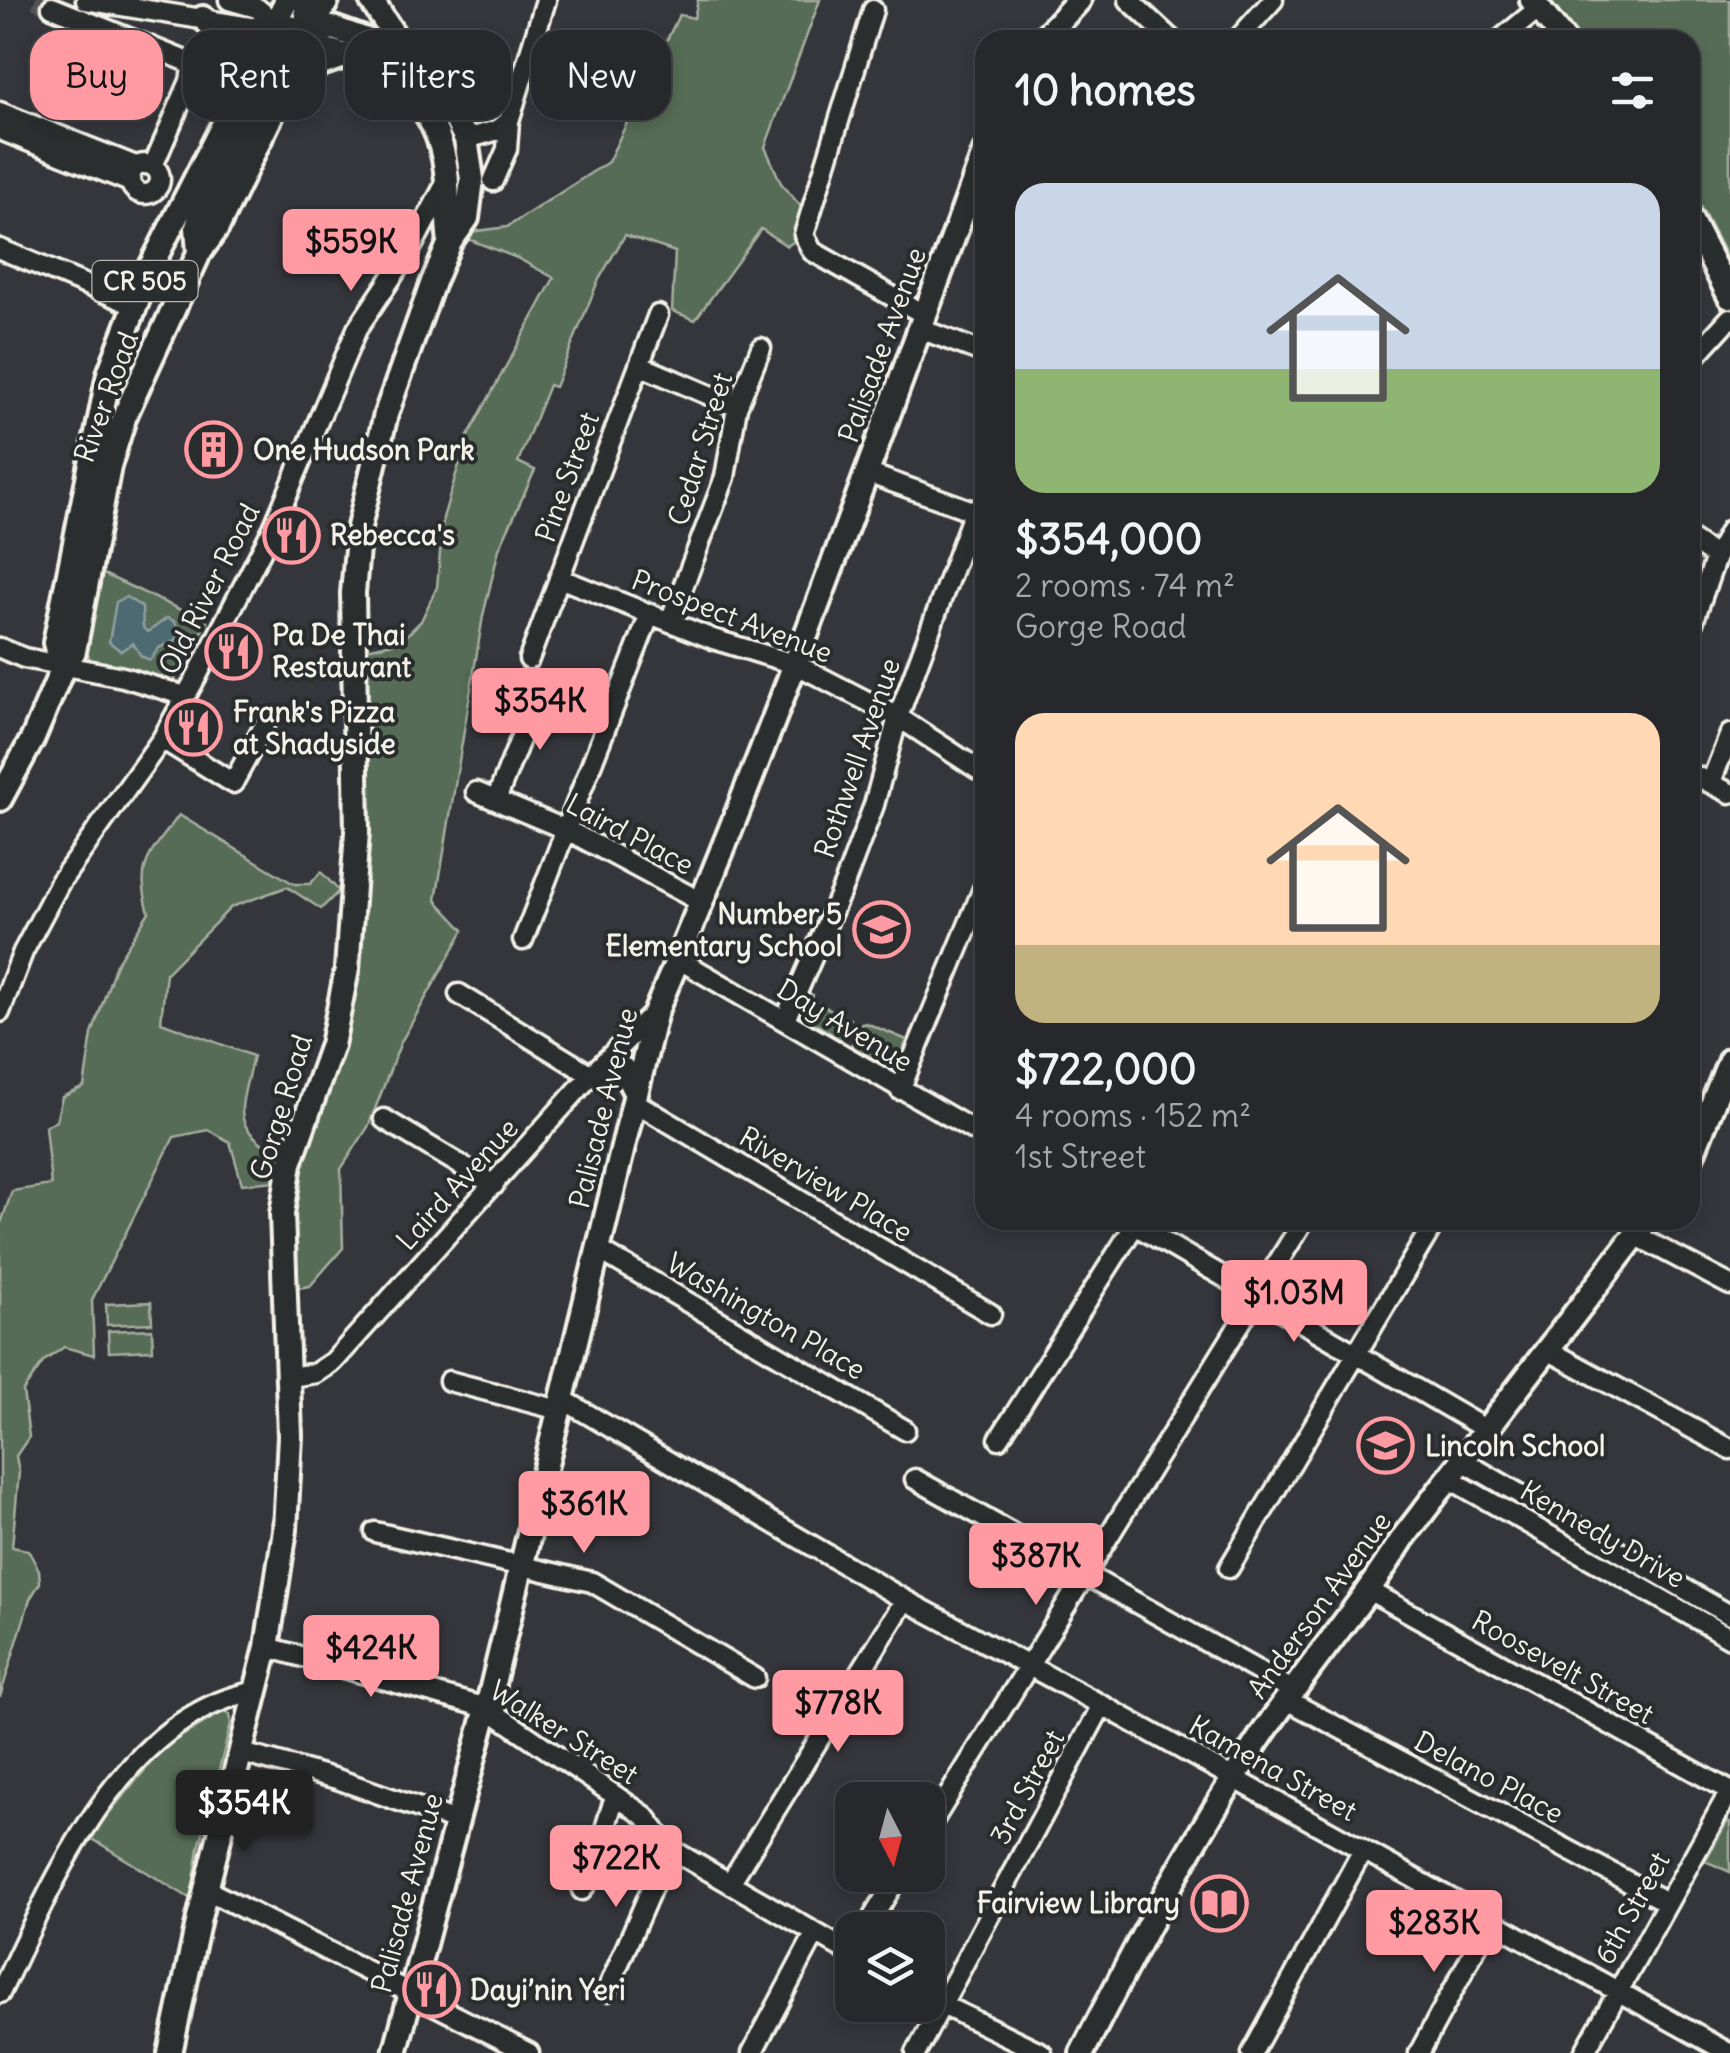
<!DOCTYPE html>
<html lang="en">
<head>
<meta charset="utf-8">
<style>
  :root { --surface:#27282c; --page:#2f3034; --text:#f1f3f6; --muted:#a4a6a9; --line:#434448; --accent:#ff9aa2 }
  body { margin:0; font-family:Delius,sans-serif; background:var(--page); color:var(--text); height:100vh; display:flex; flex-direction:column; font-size:38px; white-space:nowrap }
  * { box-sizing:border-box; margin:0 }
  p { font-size:32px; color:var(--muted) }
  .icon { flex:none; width:55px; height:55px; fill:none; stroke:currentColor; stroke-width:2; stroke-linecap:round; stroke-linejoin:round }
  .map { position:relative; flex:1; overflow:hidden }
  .details { position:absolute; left:975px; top:30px; width:725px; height:1200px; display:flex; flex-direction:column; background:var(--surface); border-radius:30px; box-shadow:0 5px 15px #0003,0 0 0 2px var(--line) }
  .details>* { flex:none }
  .hud { position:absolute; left:30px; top:30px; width:795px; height:90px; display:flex; gap:20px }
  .needle { width:65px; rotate:174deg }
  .controls { position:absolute; left:835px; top:1782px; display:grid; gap:20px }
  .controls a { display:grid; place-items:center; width:110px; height:110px; border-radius:20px; background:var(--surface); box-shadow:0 5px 15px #0003,0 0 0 2px var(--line); font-size:50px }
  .price { position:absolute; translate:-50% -85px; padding:0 22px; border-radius:10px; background:var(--accent); color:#111; font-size:32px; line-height:65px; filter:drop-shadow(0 2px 5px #0008) }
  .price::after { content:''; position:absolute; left:50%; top:60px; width:30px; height:22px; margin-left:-15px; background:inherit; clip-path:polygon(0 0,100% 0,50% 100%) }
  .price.current { background:#222; color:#fff }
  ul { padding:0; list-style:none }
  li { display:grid; align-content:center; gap:20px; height:530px; padding:0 40px }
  li span { display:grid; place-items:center; height:310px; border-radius:30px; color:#555 }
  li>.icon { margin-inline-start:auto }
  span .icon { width:180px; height:180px; fill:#fffc; stroke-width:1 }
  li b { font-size:42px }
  h2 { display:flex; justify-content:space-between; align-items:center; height:120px; padding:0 40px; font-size:42px }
  .chip { padding:0 35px; border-radius:30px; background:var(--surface); box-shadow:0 5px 15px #0003,0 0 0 2px var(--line); font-size:35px; line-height:90px }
  .chip.current { background:var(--accent); color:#111 }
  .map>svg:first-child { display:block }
  .green { fill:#576c57; stroke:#a6aea0; stroke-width:2.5 }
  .water { fill:#4d6971; stroke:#909fa1; stroke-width:2.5 }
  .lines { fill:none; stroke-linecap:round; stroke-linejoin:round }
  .minor-tunnel { stroke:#515255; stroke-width:18; stroke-dasharray:18 9; stroke-linecap:butt }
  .minor-casing { stroke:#f4f1e8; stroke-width:25 }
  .major-casing { stroke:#f4f1e8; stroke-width:30 }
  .minor { stroke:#2a2d2e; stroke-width:18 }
  .major { stroke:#2a2d2e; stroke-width:22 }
  .labels { text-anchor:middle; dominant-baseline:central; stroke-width:8; stroke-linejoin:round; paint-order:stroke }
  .shield { fill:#2a2d2e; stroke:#b7b6b0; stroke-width:2.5 }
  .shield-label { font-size:25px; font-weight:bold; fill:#f4f1e8 }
  .street-label { font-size:28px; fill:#f4f1e8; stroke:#2a2d2e }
  .poi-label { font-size:28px; font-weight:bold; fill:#f4f1e8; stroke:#2a2d2e; text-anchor:start }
</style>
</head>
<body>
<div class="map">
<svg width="1730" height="2053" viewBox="0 0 1730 2053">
  <rect width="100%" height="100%" fill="#34363b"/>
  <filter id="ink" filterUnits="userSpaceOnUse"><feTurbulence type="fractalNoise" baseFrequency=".01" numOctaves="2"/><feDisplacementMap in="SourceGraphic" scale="20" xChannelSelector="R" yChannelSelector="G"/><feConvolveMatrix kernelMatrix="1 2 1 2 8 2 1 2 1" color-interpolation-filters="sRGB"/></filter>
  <g filter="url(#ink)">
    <path class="green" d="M 698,0 L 820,0 L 765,147 L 781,183 L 808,215 L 804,235 L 787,246 L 761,229 L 695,320 L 672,311 L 675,252 L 625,235 L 598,281 L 555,387 L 549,385 L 518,462 L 535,470 L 499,549 L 483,616 L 436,900 L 464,930 L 401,1042 L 368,1127 L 341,1169 L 343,1248 L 310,1286 L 284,1290 L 286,1180 L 242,1184 L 230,1142 L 208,1130 L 174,1137 L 92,1300 L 94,1355 L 64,1347 L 44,1361 L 23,1391 L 29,1437 L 16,1456 L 19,1472 L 12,1547 L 28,1550 L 39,1570 L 40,1583 L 30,1599 L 0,1697 L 0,1226 L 12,1191 L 51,1185 L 45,1126 L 56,1121 L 62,1097 L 84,1087 L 92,1034 L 116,964 L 149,912 C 134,863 151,854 179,815 L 294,884 L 310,884 L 321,872 L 339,891 L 321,909 L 287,887 L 231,907 L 166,973 L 161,1022 L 253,1056 C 238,1121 229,1124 290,1162 L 341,1007 L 354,652 L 401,641 L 421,621 L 437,587 L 443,518 L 467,438 L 554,278 L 517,258 L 455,234 L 507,227 L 608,162 L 679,15 L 694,18 Z
      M 1545,0 L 1730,0 L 1730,263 L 1690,187 L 1690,40 L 1578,40 Z
      M 97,571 L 207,622 L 172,684 L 93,664 L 83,646 Z
      M 809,993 L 813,995 L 812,1000 L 850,1019 L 841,1040 L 800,1014 Z
      M 866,1023 L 907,1040 L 895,1070 L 851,1046 L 861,1024 Z
      M 151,1302 L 152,1323 L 107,1325 L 106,1304 Z
      M 152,1329 L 153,1350 L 109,1352 L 108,1331 Z
      M 223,1712 L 230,1714 L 231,1723 L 199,1848 L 191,1899 L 89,1837 L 165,1746 Z
      M 1728,1821 L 1730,1822 L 1730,1872 L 1705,1861 Z"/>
    <path class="water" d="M 126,597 L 142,607 L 143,628 L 148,632 L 167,618 L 174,621 L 180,631 L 176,640 L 159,648 L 150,660 L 141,656 L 133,643 L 121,651 L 109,642 L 116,602 Z"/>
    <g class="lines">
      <path class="minor-tunnel" d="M 35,0 L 52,7"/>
      <defs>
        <path id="minor" d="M 86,0 L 250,27 L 276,24
          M 229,0 L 257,8 L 276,24
          M 1129,0 L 1172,40
          M 52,7 L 186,61 L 192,69 L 190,81 L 153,166
          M 873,10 L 804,235 L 812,251 L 925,315
          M 1237,40 L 1273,0
          M 1500,40 L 1539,8
          M 0,112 L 136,166
          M 0,130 L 130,182
          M 466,139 L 498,130 L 509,121 L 546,0
          M130 179a15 15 0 1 1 30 0a15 15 0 1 1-30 0Z
          M 493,181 L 507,149 L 509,121
          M 0,249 L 134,305
          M 920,329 L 985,353
          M 1690,362 L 1730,318
          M 639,365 L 737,407
          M 867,473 L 984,515
          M 1690,539 L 1716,557
          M 559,578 L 713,639 L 797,665 L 898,717 L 985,774
          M 670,621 L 725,477 L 737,407 L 761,348
          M 1690,631 L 1716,557 L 1730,530
          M 0,648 L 24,658 L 123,677 L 185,696
          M 529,659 L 658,315
          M 162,739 L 233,783 L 269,717
          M 1690,773 L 1730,793
          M 1711,782 L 1730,734
          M 476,792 L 569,831 L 703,903
          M 496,800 L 540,689
          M 523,940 L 650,614
          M 678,959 L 985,1137
          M 459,994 L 591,1075
          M 0,1012 L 23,952 L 60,882 L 162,739 L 198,674 L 273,528 L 357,329 L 410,250 L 447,181
          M 785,1020 L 845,882 L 874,805 L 898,717 L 974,511
          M 900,1090 L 985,884
          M 633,1101 L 991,1314
          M 384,1119 L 494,1185
          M 1126,1220 L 1485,1429
          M 1635,1235 L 1730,1285
          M 599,1250 L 905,1430
          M 1546,1349 L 1730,1449
          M 290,1377 L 316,1373 L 334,1361 L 591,1075 L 656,1011
          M 449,1381 L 559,1410
          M 562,1399 L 905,1600 L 1102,1705 L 1729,2053
          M 999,1439 L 1138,1220
          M 1461,1460 L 1730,1615
          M 1448,1478 L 1730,1638
          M 915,1479 L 1294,1691
          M 375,1532 L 592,1582 L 755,1678
          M 1229,1568 L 1436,1220
          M 1370,1591 L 1730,1791
          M 267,1647 L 487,1708 L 645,1816 L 669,1848 L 852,1954
          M 1287,1700 L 1666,1902
          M 242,1753 L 337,1779 L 456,1821
          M 928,1829 L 1304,1220
          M 730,1883 L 905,1600
          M 207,1890 L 529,2053
          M 582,1890 L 590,1878 L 615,1796
          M 865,1930 L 899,1875
          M 607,1991 L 669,1848
          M 0,1993 C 53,1883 120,1715 257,1691
          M 928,1998 L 1042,2053
          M 752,2053 L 815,1934
          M 916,2053 L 1102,1705
          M 1252,2053 L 1363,1850
          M 1419,2053 L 1491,1920
          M 1584,2053 L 1730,1791"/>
        <path id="major" d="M 305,0 L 307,16 L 320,48 C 386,66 437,97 446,171 C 449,195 446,217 450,242
          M 371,0 L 408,57
          M 1532,0 L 1564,40
          M 203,18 C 234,45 238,56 231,97
          M 1042,40 L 1079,0
          M 290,95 L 318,65 L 347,55
          M 1690,219 L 1730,297
          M 199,253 L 197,227 L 202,210 L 279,53 L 280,34 L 276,24
          M 63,667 L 55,643 L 109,374 L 149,270 L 287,0
          M 0,799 L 33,738 L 63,667 L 74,651 L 109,466 L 125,415 L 199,253 L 217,228 L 327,0
          M 591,1075 L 610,1067 L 623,1069 L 635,1092
          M 1690,1160 L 1730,1060
          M 170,2053 L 199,1918 L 267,1647 L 285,1530 L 290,1436 L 282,1214 L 290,1163 L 332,1045 L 347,969 L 357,832 L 353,593 L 359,527 L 386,414 L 433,282 L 450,242 L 467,218 L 472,179 L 466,139 L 451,110 L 438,90 L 412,65 L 389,48 L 333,28 L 312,32 L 276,24
          M 395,2053 L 487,1708 L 656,1011 C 776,728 879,439 985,151
          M 1082,2053 C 1136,1947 1191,1841 1257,1742 C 1303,1672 1359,1609 1403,1538 L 1647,1220"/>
      </defs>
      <use href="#minor" class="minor-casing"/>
      <use href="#major" class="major-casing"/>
      <use href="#minor" class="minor"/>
      <use href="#major" class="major"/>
    </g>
  </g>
  <defs>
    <symbol id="building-ring" viewBox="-11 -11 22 22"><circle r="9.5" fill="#2a2d2e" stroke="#ff9aa2" stroke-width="1.5"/><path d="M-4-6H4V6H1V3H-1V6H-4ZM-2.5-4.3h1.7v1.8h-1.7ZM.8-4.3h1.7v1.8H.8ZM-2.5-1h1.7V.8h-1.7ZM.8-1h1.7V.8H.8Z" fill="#ff9aa2"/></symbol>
    <symbol id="restaurant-ring" viewBox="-11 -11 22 22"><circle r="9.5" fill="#2a2d2e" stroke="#ff9aa2" stroke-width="1.5"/><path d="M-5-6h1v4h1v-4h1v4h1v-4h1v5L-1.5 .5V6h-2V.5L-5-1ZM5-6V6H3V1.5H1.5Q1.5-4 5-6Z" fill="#ff9aa2"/></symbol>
    <symbol id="school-ring" viewBox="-11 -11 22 22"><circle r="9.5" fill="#2a2d2e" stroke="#ff9aa2" stroke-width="1.5"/><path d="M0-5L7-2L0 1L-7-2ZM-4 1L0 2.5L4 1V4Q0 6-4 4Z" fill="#ff9aa2"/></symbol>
    <symbol id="library-ring" viewBox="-11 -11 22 22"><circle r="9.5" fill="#2a2d2e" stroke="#ff9aa2" stroke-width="1.5"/><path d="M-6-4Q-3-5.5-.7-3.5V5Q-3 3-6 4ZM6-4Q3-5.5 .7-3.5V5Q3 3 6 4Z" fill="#ff9aa2"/></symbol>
  </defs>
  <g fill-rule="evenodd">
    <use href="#building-ring" x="182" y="418" width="63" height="63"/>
    <use href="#restaurant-ring" x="260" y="504" width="63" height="63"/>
    <use href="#restaurant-ring" x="202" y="620" width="63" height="63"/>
    <use href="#restaurant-ring" x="162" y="696" width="63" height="63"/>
    <use href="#school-ring" x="850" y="898" width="63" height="63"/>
    <use href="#school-ring" x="1354" y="1414" width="63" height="63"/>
    <use href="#library-ring" x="1188" y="1872" width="63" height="63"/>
    <use href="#restaurant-ring" x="400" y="1958" width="63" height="63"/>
  </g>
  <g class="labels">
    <rect class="shield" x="92.5" y="261" width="105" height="40" rx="8"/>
    <g class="shield-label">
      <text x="145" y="281">CR 505</text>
    </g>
    <g class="street-label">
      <text transform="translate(882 345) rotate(-70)">Palisade Avenue</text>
      <text transform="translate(106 397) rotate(-70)">River Road</text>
      <text transform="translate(700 449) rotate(-73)">Cedar Street</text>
      <text transform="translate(567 477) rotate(-70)">Pine Street</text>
      <text transform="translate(209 589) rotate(-63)">Old River Road</text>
      <text transform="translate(732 616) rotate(21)">Prospect Avenue</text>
      <text transform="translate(857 758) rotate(-71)">Rothwell Avenue</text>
      <text transform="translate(630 834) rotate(28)">Laird Place</text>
      <text transform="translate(845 1025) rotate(31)">Day Avenue</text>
      <text transform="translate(281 1107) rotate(-73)">Gorge Road</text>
      <text transform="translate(603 1108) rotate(-76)">Palisade Avenue</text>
      <text transform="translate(457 1184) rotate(-48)">Laird Avenue</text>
      <text transform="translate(826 1184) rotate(31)">Riverview Place</text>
      <text transform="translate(766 1316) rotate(30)">Washington Place</text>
      <text transform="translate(1603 1534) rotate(30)">Kennedy Drive</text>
      <text transform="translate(1319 1605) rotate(-54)">Anderson Avenue</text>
      <text transform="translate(1563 1667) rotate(29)">Roosevelt Street</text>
      <text transform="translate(564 1732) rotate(32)">Walker Street</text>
      <text transform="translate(1273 1768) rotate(29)">Kamena Street</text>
      <text transform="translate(1489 1777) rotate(28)">Delano Place</text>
      <text transform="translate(1027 1787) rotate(-62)">3rd Street</text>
      <text transform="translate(407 1893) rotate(-75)">Palisade Avenue</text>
      <text transform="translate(1632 1908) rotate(-61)">6th Street</text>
    </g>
    <g class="poi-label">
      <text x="253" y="450">One Hudson Park</text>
      <text x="330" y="535">Rebecca's</text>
      <text x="272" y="635">Pa De Thai<tspan x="272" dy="32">Restaurant</tspan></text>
      <text x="233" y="712">Frank's Pizza<tspan x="233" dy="32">at Shadyside</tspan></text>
      <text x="842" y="914" text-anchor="end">Number 5<tspan x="842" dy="32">Elementary School</tspan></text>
      <text x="1425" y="1446">Lincoln School</text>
      <text x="1180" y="1903" text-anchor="end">Fairview Library</text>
      <text x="470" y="1990">Dayi’nin Yeri</text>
    </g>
  </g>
</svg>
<div class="controls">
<a><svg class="needle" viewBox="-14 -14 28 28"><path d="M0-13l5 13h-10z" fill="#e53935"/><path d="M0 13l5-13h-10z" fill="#a4a6a9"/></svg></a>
<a><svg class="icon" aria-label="layers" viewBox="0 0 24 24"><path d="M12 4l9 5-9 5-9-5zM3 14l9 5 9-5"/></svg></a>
</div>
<b class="price" style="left:351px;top:294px">$559K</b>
<b class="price" style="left:540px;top:753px">$354K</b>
<b class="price" style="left:1294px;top:1345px">$1.03M</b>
<b class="price" style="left:584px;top:1556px">$361K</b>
<b class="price" style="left:1036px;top:1608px">$387K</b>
<b class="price" style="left:371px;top:1700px">$424K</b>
<b class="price" style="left:838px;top:1755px">$778K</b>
<b class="price current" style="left:244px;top:1855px">$354K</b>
<b class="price" style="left:616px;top:1910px">$722K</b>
<b class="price" style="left:1434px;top:1975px">$283K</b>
<div class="hud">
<a class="chip current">Buy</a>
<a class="chip">Rent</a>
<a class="chip">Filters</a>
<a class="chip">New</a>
</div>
<section class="details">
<h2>10 homes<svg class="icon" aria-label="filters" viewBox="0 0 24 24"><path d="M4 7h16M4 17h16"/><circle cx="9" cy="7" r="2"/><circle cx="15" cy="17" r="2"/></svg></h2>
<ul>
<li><span style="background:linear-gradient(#c9d6e8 60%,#8fb573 0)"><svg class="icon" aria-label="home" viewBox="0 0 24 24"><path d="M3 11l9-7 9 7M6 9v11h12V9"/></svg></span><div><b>$354,000</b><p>2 rooms · 74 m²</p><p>Gorge Road</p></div></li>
<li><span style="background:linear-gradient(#ffd9b3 75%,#c2b280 0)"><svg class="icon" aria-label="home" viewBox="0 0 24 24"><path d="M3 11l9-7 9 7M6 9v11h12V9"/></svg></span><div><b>$722,000</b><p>4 rooms · 152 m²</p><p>1st Street</p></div></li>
</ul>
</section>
</div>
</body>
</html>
